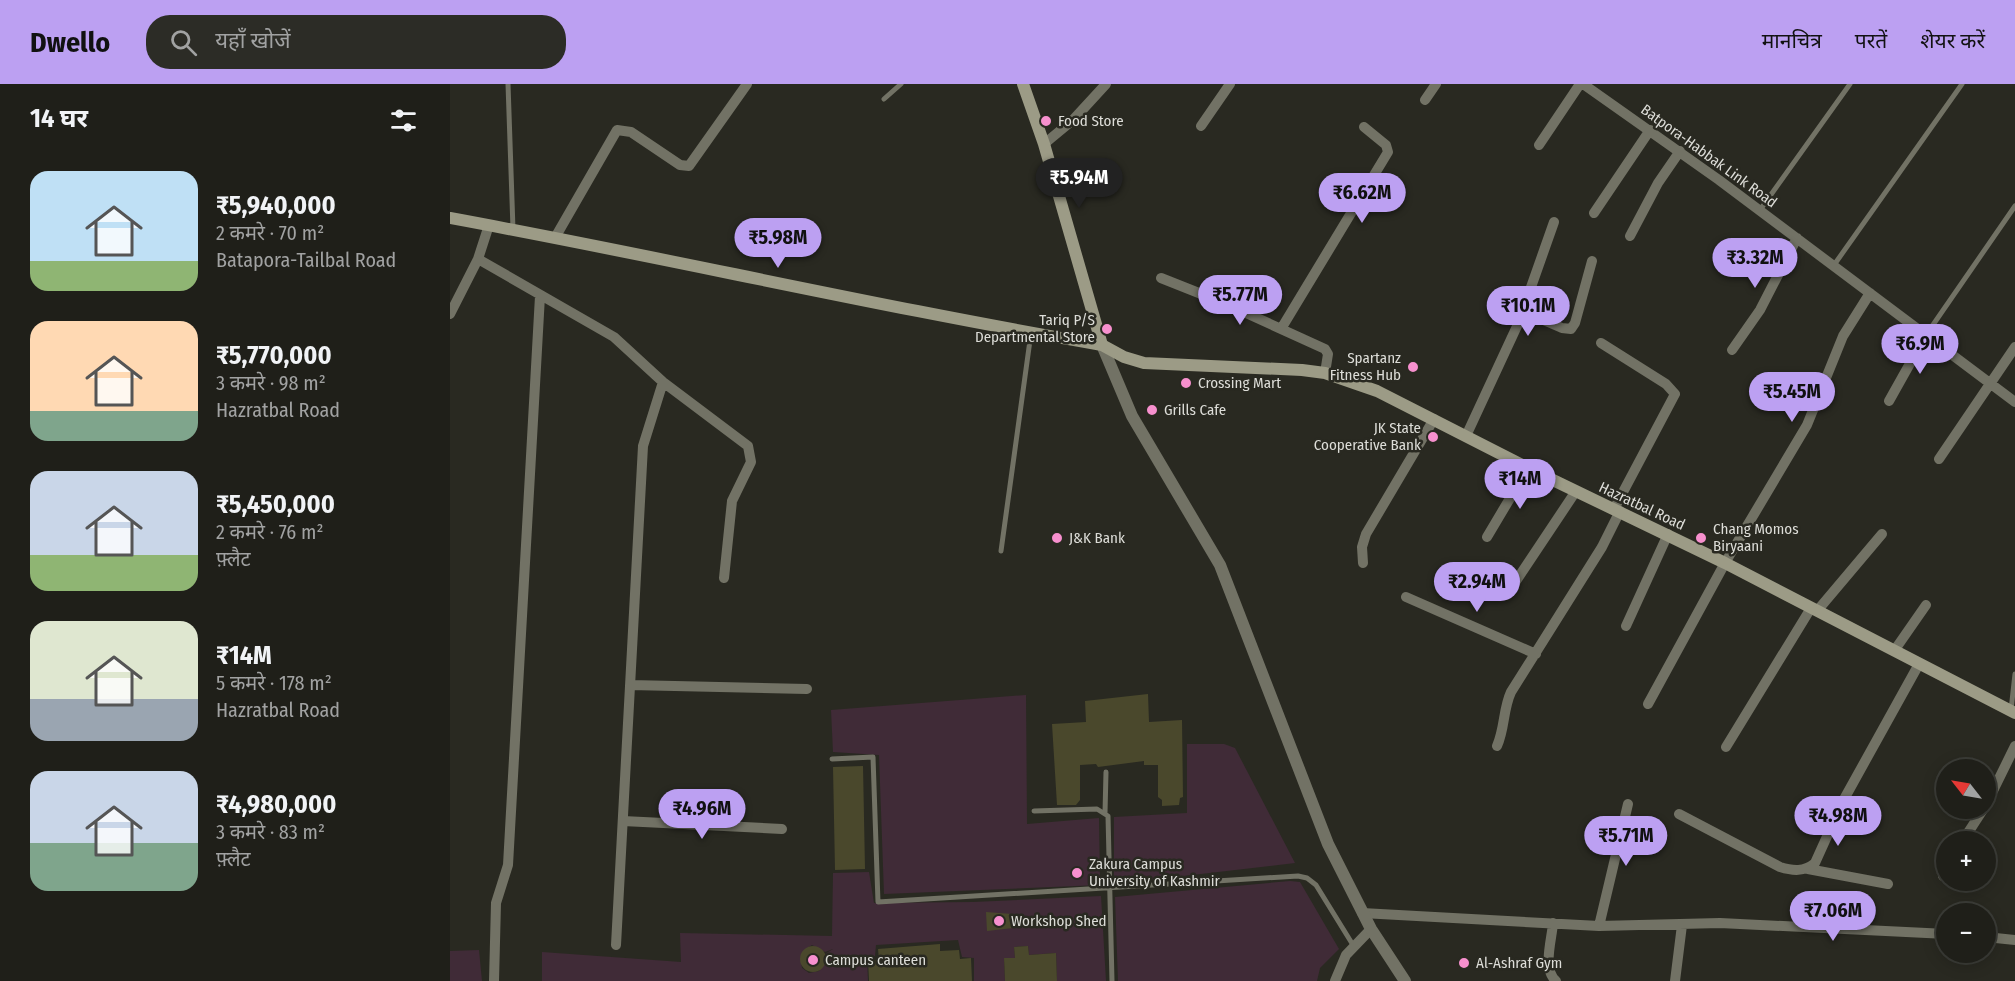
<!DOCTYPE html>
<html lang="hi">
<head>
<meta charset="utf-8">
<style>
  :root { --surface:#1f1f19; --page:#2c2c26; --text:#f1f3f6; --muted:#a1a2a2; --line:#3c3d38; --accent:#bca0f2 }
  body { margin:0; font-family:"Fira Sans Condensed","Noto Sans Devanagari",sans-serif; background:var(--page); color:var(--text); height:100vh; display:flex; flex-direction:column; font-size:22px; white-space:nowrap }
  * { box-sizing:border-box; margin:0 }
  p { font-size:20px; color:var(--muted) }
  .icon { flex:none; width:33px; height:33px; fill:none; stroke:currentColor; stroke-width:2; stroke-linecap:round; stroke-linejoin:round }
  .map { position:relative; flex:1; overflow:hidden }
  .sheet { display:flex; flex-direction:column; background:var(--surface); width:450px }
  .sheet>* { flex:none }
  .needle { width:39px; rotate:301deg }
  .tools { position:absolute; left:1486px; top:675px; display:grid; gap:12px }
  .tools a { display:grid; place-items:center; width:60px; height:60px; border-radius:50%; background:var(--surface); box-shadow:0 3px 15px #0003,0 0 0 2px var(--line); font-size:30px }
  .price { position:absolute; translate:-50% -51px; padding:0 14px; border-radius:21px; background:var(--accent); color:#111; font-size:20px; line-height:39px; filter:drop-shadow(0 2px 3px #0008) }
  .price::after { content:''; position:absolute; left:50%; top:36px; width:18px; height:14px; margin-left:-9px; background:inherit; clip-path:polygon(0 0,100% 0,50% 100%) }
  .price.current { background:#222; color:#fff }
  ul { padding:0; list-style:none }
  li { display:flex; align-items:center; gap:18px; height:150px; padding:0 30px }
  li span { display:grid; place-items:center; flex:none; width:168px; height:120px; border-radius:18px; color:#555 }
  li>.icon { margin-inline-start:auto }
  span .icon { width:72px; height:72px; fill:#fffc; stroke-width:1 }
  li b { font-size:26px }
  h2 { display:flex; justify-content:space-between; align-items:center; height:72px; padding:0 30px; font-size:26px }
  header { display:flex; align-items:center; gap:36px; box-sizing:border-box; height:84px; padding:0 30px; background:var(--accent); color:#111 }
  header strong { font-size:28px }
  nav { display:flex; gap:33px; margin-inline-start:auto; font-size:21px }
  .search { width:420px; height:54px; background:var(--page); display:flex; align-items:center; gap:15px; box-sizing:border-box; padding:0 21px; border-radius:24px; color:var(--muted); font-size:22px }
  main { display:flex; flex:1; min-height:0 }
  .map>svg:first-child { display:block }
  .green { fill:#402b37; fill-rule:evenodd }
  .building { fill:#4a482c }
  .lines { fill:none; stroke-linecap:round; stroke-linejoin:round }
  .service { stroke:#727265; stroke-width:5 }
  .minor { stroke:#727265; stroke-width:10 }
  .tertiary { stroke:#727265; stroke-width:12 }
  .secondary { stroke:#9c9b86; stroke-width:12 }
  .poi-dot { fill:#f790ce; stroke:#292921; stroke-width:2 }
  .labels { text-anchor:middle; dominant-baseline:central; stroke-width:5; stroke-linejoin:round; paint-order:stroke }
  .poi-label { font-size:15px; fill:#ddddd8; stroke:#292921; text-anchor:start }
  .street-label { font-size:15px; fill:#ddddd8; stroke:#292921 }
</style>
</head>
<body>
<header>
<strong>Dwello</strong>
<div class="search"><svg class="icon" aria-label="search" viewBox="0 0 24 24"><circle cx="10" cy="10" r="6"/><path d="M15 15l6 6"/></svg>यहाँ खोजें</div>
<nav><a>मानचित्र</a><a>परतें</a><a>शेयर करें</a></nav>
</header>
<main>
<section class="sheet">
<h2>14 घर<svg class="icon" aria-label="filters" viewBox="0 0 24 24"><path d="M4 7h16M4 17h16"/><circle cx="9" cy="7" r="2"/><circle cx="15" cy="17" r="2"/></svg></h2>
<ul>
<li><span style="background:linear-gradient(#bfe0f5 75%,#8fb573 0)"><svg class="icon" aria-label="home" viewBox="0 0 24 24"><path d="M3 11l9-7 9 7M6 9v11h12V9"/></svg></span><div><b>₹5,940,000</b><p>2 कमरे · 70 m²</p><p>Batapora-Tailbal Road</p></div></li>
<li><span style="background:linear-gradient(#ffd9b3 75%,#7fa58c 0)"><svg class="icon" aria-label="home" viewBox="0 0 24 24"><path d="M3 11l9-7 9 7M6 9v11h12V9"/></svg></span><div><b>₹5,770,000</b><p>3 कमरे · 98 m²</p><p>Hazratbal Road</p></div></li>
<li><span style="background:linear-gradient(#c9d6e8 70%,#8fb573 0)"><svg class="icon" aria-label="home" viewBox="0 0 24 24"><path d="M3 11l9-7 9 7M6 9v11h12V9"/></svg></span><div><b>₹5,450,000</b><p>2 कमरे · 76 m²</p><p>फ़्लैट</p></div></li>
<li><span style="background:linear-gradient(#dfe7d0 65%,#9aa5b1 0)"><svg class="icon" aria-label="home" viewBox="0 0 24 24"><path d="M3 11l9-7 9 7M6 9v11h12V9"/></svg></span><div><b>₹14M</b><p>5 कमरे · 178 m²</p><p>Hazratbal Road</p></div></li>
<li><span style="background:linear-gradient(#c9d6e8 60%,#7fa58c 0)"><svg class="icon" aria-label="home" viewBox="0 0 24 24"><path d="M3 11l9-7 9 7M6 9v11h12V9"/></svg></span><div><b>₹4,980,000</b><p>3 कमरे · 83 m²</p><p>फ़्लैट</p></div></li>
</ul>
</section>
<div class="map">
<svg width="1565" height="897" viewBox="0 0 1565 897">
  <rect width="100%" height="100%" fill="#292921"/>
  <path class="green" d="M 576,611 L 577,740 L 649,734 L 650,801 L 434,810 L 429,671 L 383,668 L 381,626 Z
    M 737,660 L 774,660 L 785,664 L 845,779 L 664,800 L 664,733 L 737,729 Z
    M 419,788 L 424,819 L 523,818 L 651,812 L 656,897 L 607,897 L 606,869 L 579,871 L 578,862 L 564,863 L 565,874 L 554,874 L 555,897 L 524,897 L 524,874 L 512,873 L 508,856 L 426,861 L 425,872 L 417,874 L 418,897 L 92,897 L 92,868 L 231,878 L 230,849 L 382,852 L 383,789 ZM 362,861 L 375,868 L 383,865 L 375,870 L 375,878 L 369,887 L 359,889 L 352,884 C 350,873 351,867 362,861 Z
    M 840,797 L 850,798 L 889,865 L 870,884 L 867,897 L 668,897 L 665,813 Z
    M 29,866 L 32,897 L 0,897 L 0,867 Z"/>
  <path class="building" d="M 698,610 L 699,638 L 732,636 L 733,713 L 730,714 L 729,721 L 712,722 L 712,716 L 708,713 L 708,681 L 694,681 L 694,677 L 648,683 L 646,680 L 630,681 L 630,716 L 626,721 L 607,721 L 602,640 L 636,638 L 635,617 Z
    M 413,682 L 415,785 L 385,786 L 383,683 Z
    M 536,828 L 562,830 L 563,844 L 537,847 Z
    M 490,860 L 490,867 L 509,866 L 510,875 L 521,874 L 522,897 L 419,897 L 418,876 L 429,876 L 428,865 Z
    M 578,862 L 579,871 L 606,869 L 607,897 L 555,897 L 554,874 L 565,874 L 564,863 Z
    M350 875a13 13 0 1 1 26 0a13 13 0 1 1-26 0Z"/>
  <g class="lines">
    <path class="service" d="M 58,0 L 63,145
      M 434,15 L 451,0
      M 1310,126 L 1400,0
      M 1384,181 L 1512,0
      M 1476,251 L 1565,122
      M 551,467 L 581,249
      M 1561,626 L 1565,590
      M 382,675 L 423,673 L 428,818 L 848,792 L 857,794 L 866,801 L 903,861
      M 584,727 L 647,725 L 658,732 L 662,897
      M 655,729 L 656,688"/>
    <path class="minor" d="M 1133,0 L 1269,96 L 1565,318
      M 975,16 L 986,0
      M 751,42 L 780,0
      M 594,60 L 623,36 L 656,0
      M 1089,61 L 1130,0
      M 1144,129 L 1200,46
      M 106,152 L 167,46 L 181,48 L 230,81 L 239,82 L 297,0
      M 1180,152 L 1208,99 L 1230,67
      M 28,175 L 164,253 L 213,298 L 298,362 L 301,378 L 282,417 L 274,494
      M 711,194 L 774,219 L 875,265 L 878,270 L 875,289
      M 1073,227 L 1112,244 L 1121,245 L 1125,239 L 1142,177
      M 0,230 L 28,175 L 39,141
      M 831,245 L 938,68 L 936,61 L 914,43
      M 1151,259 L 1216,300 L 1225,310 L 1164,425
      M 1282,266 L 1310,226 L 1347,154
      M 1439,317 L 1476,251
      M 1016,352 L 1068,240 L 1104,138
      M 1489,375 L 1565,263
      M 1037,453 L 1078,384
      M 913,479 L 912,463 L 916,450 L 984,335
      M 1060,506 L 1126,407
      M 956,513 L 1086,570
      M 1367,527 L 1432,450
      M 1176,542 L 1218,450
      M 1444,567 L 1476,521
      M 180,601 L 357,605
      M 1198,620 L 1275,479 L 1357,341 L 1393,252 L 1420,209
      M 1047,662 C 1055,644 1053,625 1061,608 L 1152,463 L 1170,427
      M 1276,663 L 1361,524
      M 1536,721 L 1565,662
      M 1229,730 L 1330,783 C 1343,787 1354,788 1365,779 L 1393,717 L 1469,580
      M 173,737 L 332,745
      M 1512,758 L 1534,724
      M 1358,785 L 1438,800
      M 1493,792 L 1497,784
      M 912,829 L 1149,842 L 1270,839 L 1497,850
      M 1103,839 C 1102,855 1092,885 1106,897
      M 1149,842 L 1178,720
      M 1536,853 L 1565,856
      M 166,861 L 193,362 L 213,298
      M 44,897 L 46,819 L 58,781 L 90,212
      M 885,897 L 896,871 L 921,845
      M 1225,897 L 1232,841"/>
    <path class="tertiary" d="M 652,261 L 682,332 L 770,481 L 878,760 L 921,845 L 955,897"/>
    <path class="secondary" d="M 573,0 L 594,60 L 652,261
      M 0,134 C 218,174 434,224 652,261 L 674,273 L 694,279 L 852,286 L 875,289 L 927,307 L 1078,384 L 1275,479 L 1565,629"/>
  </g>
  <g class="poi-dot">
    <circle cx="596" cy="37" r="6"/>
    <circle cx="657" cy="245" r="6"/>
    <circle cx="963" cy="283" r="6"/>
    <circle cx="736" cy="299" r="6"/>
    <circle cx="702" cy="326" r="6"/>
    <circle cx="983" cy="353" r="6"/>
    <circle cx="607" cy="454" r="6"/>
    <circle cx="1251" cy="454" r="6"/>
    <circle cx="627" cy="789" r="6"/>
    <circle cx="549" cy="837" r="6"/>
    <circle cx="363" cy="876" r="6"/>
    <circle cx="1014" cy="879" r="6"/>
  </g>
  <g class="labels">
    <g class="poi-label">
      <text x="608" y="37">Food Store</text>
      <text x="645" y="236" text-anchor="end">Tariq P/S<tspan x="645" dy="17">Departmental Store</tspan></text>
      <text x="951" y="274" text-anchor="end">Spartanz<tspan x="951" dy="17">Fitness Hub</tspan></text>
      <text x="748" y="299">Crossing Mart</text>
      <text x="714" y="326">Grills Cafe</text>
      <text x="971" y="344" text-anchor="end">JK State<tspan x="971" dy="17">Cooperative Bank</tspan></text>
      <text x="1263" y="445">Chang Momos<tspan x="1263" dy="17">Biryaani</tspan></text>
      <text x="619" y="454">J&amp;K Bank</text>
      <text x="639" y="780">Zakura Campus<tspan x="639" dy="17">University of Kashmir</tspan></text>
      <text x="561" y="837">Workshop Shed</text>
      <text x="375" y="876">Campus canteen</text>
      <text x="1026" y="879">Al-Ashraf Gym</text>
    </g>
    <g class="street-label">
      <text transform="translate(1259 72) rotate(36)">Batpora-Habbak Link Road</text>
      <text transform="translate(1192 422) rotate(25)">Hazratbal Road</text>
    </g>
  </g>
</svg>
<div class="tools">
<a><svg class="needle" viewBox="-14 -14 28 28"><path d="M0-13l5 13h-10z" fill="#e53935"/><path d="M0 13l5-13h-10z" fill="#a1a2a2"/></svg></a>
<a>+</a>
<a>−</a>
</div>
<b class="price current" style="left:629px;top:125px">₹5.94M</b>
<b class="price" style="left:912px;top:140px">₹6.62M</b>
<b class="price" style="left:328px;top:185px">₹5.98M</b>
<b class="price" style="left:1305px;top:205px">₹3.32M</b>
<b class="price" style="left:790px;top:242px">₹5.77M</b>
<b class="price" style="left:1078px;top:253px">₹10.1M</b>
<b class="price" style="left:1470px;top:291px">₹6.9M</b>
<b class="price" style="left:1342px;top:339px">₹5.45M</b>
<b class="price" style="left:1070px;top:426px">₹14M</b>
<b class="price" style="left:1027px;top:529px">₹2.94M</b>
<b class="price" style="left:252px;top:756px">₹4.96M</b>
<b class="price" style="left:1388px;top:763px">₹4.98M</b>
<b class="price" style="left:1176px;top:783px">₹5.71M</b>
<b class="price" style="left:1383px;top:858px">₹7.06M</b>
</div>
</main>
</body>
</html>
